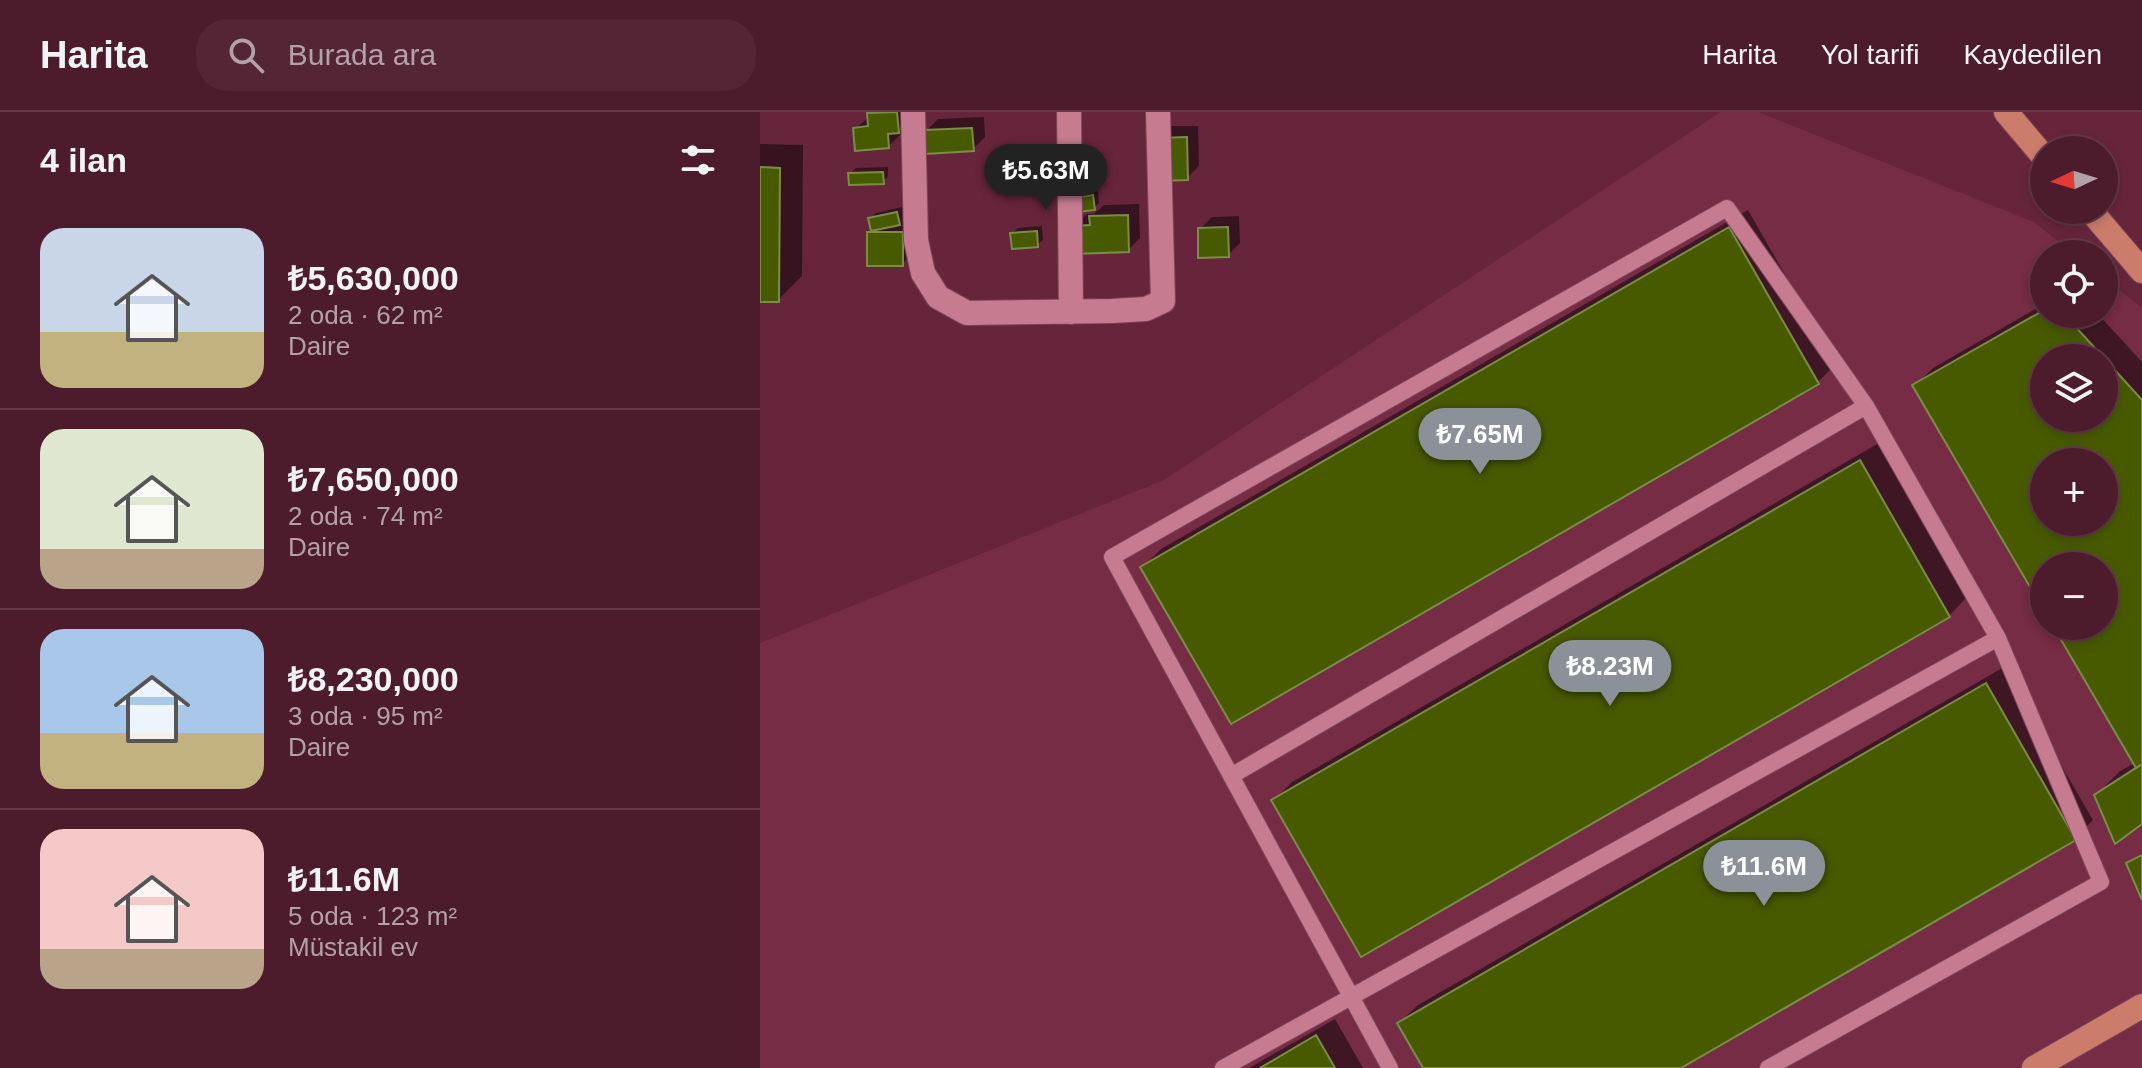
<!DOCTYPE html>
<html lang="tr">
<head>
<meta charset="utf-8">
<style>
  :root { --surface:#4d1c2c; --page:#542534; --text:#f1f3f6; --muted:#b3a1a9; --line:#643a48; --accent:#8c9099 }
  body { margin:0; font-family:Helvetica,sans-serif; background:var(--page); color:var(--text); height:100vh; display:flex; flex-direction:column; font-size:30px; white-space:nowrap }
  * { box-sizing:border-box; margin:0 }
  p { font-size:26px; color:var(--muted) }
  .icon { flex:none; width:44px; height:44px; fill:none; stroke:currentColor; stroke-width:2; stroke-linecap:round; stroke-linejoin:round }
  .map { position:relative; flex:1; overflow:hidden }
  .details { display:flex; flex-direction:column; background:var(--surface); width:760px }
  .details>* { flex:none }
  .needle { width:52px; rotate:266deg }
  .controls { position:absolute; left:1270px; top:24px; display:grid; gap:16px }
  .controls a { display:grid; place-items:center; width:88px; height:88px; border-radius:50%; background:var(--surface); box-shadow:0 4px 12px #0003,0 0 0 2px var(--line); font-size:40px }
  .price { position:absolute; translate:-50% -68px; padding:0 18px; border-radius:28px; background:var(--accent); color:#fff; font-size:26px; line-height:52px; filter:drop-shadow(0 2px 4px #0008) }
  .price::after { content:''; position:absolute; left:50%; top:48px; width:24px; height:18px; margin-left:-12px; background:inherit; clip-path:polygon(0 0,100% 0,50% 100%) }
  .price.active { background:#222; color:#fff }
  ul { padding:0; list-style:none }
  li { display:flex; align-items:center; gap:24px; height:200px; padding:0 40px }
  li+li { border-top:2px solid var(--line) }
  li span { display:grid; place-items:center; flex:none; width:224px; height:160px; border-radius:24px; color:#555 }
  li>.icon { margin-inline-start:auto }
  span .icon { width:96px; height:96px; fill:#fffc; stroke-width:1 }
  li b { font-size:34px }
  h2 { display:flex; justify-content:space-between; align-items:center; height:96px; padding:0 40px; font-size:34px }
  header { display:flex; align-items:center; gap:48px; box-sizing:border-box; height:112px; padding:0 40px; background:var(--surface); border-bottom:2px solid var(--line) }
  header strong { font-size:38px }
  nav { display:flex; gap:44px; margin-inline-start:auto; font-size:28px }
  .search { width:560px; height:72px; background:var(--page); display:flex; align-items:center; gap:20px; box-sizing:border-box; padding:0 28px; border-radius:32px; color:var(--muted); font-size:30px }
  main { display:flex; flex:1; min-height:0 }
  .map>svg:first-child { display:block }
  .built { fill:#762c45; fill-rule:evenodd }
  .shadow { fill:#0007; fill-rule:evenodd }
  .building { fill:#485a00; stroke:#7a8d47; stroke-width:2; fill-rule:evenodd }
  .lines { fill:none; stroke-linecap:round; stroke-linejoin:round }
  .lane-casing { stroke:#7c455b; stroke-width:18 }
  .street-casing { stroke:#7c455b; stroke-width:26 }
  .secondary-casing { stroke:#7c455b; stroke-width:26 }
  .lane { stroke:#c67b90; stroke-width:16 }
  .street { stroke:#c67b90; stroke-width:24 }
  .secondary { stroke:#cc7c6b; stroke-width:24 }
</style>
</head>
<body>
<header>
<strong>Harita</strong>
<div class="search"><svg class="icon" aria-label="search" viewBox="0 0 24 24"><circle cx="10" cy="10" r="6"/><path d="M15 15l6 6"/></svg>Burada ara</div>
<nav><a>Harita</a><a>Yol tarifi</a><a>Kaydedilen</a></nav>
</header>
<main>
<section class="details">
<h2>4 ilan<svg class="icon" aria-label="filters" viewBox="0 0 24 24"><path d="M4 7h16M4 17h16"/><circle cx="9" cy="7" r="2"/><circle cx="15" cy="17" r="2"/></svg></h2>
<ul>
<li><span style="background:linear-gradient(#c9d6e8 65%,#c2b280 0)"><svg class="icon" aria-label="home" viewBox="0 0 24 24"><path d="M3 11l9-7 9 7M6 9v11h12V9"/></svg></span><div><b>₺5,630,000</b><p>2 oda · 62 m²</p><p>Daire</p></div></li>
<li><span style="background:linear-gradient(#dfe7d0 75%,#b9a48a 0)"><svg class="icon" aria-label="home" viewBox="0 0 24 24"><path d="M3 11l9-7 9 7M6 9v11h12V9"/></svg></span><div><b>₺7,650,000</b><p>2 oda · 74 m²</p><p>Daire</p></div></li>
<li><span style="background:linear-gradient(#a9c7e8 65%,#c2b280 0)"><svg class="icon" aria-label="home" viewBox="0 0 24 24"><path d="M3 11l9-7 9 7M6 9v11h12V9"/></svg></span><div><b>₺8,230,000</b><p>3 oda · 95 m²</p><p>Daire</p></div></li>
<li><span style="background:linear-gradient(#f6c9c9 75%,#b9a48a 0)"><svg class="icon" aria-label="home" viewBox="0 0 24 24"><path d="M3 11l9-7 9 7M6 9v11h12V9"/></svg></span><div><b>₺11.6M</b><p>5 oda · 123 m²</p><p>Müstakil ev</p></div></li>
</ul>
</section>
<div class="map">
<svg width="1382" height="956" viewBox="0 0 1382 956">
  <rect width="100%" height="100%" fill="#67253b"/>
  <path class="built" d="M 961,0 L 998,0 L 1274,110 L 1314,142 L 1284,142 L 1284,202 L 1344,202 L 1344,166 L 1382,196 L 1382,956 L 0,956 L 0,531 L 404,368 ZM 1284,246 L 1344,246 L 1344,306 L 1284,306 ZM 1284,350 L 1344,350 L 1344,410 L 1284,410 ZM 1284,454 L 1344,454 L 1344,514 L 1284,514 Z"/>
  <path class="shadow" d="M 110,0 L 149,0 L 150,7 L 140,16 L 141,22 L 129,34 L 95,17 L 109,5 Z
    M 224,5 L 225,25 L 213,37 L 166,19 L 178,7 Z
    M 410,14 L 438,14 L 439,54 L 427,66 L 398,26 Z
    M 0,32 L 43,33 L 42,164 L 18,188 L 0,188 Z
    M 128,55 L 128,64 L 123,70 L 90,61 L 96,56 Z
    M 338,79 L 339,91 L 334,96 L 316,82 Z
    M 379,92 L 380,126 L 368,138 L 315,114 L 327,102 L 334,102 L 344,93 Z
    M 142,95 L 145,106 L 141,109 L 154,109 L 154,140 L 142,152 L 109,121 L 113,117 L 111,106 L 116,101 Z
    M 988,98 L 1076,252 L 1058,270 L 471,609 L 383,455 L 401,437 Z
    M 479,104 L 480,131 L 468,143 L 440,117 L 452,105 Z
    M 282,114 L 283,128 L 277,133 L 252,122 L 258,116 Z
    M 1284,192 L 1284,202 L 1338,202 L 1382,250 L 1382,710 L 1336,683 L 1360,659 L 1375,651 L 1295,514 L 1344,514 L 1344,454 L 1284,454 L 1284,495 L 1155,274 L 1173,256 ZM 1284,246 L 1344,246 L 1344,306 L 1284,306 ZM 1284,350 L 1344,350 L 1344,410 L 1284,410 Z
    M 1119,331 L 1207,485 L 1189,504 L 514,688 L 532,670 Z
    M 1244,555 L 1333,708 L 1315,726 L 917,956 L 665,956 L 639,911 L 658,893 Z
    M 575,907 L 603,956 L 489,956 Z"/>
  <path class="building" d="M 137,0 L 139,21 L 128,22 L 129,36 L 95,39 L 93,16 L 108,14 L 107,1 Z
    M 212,16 L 214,39 L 165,42 L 164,18 Z
    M 427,25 L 428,68 L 398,69 L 396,26 Z
    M 0,55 L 20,56 L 19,190 L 0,190 Z
    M 123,60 L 124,72 L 89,73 L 88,61 Z
    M 333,83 L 335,98 L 310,101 L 309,87 Z
    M 137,100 L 140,113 L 111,119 L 108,106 Z
    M 368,103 L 369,140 L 314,142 L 313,114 L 330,113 L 329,104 Z
    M 468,115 L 469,145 L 438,146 L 438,116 Z
    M 969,115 L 1059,272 L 471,612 L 380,455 Z
    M 277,119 L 278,135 L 252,137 L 250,121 Z
    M 107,120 L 143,120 L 143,154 L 107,154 Z
    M 1284,198 L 1284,202 L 1304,202 L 1382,288 L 1382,652 L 1376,656 L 1293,514 L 1344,514 L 1344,454 L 1284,454 L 1284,499 L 1152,273 ZM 1284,246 L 1344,246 L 1344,306 L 1284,306 ZM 1284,350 L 1344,350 L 1344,410 L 1284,410 Z
    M 1100,348 L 1190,505 L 601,845 L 511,688 Z
    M 1226,571 L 1316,728 L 921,956 L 663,956 L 637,911 Z
    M 1382,652 L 1382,712 L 1355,732 L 1334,683 Z
    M 1382,743 L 1382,788 L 1366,751 Z
    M 556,923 L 575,956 L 500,956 Z"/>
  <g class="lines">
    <defs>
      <path id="lane" d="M 471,664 L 1106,294
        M 463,956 L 1238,526
        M 630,956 L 352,445 L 967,96 L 1106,294 L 1238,526 L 1341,770 L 1008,956"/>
      <path id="street" d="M 153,0 L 156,128 L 163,161 L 178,185 L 207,201 L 352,199 L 386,197 L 403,189 L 398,0
        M 309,0 L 311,200"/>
      <path id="secondary" d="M 1246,0 L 1284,45
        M 1330,98 L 1382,159
        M 1274,956 L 1382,894"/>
    </defs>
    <use href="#lane" class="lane-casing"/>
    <use href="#street" class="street-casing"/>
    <use href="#secondary" class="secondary-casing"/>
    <use href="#lane" class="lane"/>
    <use href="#street" class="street"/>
    <use href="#secondary" class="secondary"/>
  </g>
</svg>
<div class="controls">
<a><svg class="needle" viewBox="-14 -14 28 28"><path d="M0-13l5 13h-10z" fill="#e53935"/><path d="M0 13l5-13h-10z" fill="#b3a1a9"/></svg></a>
<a><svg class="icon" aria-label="locate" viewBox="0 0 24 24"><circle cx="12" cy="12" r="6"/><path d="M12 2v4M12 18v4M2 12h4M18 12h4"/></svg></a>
<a><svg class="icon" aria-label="layers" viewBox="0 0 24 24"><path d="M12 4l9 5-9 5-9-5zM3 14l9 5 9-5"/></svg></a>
<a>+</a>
<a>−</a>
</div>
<b class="price active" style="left:286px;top:100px">₺5.63M</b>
<b class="price" style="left:720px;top:364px">₺7.65M</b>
<b class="price" style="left:850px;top:596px">₺8.23M</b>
<b class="price" style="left:1004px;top:796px">₺11.6M</b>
</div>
</main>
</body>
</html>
